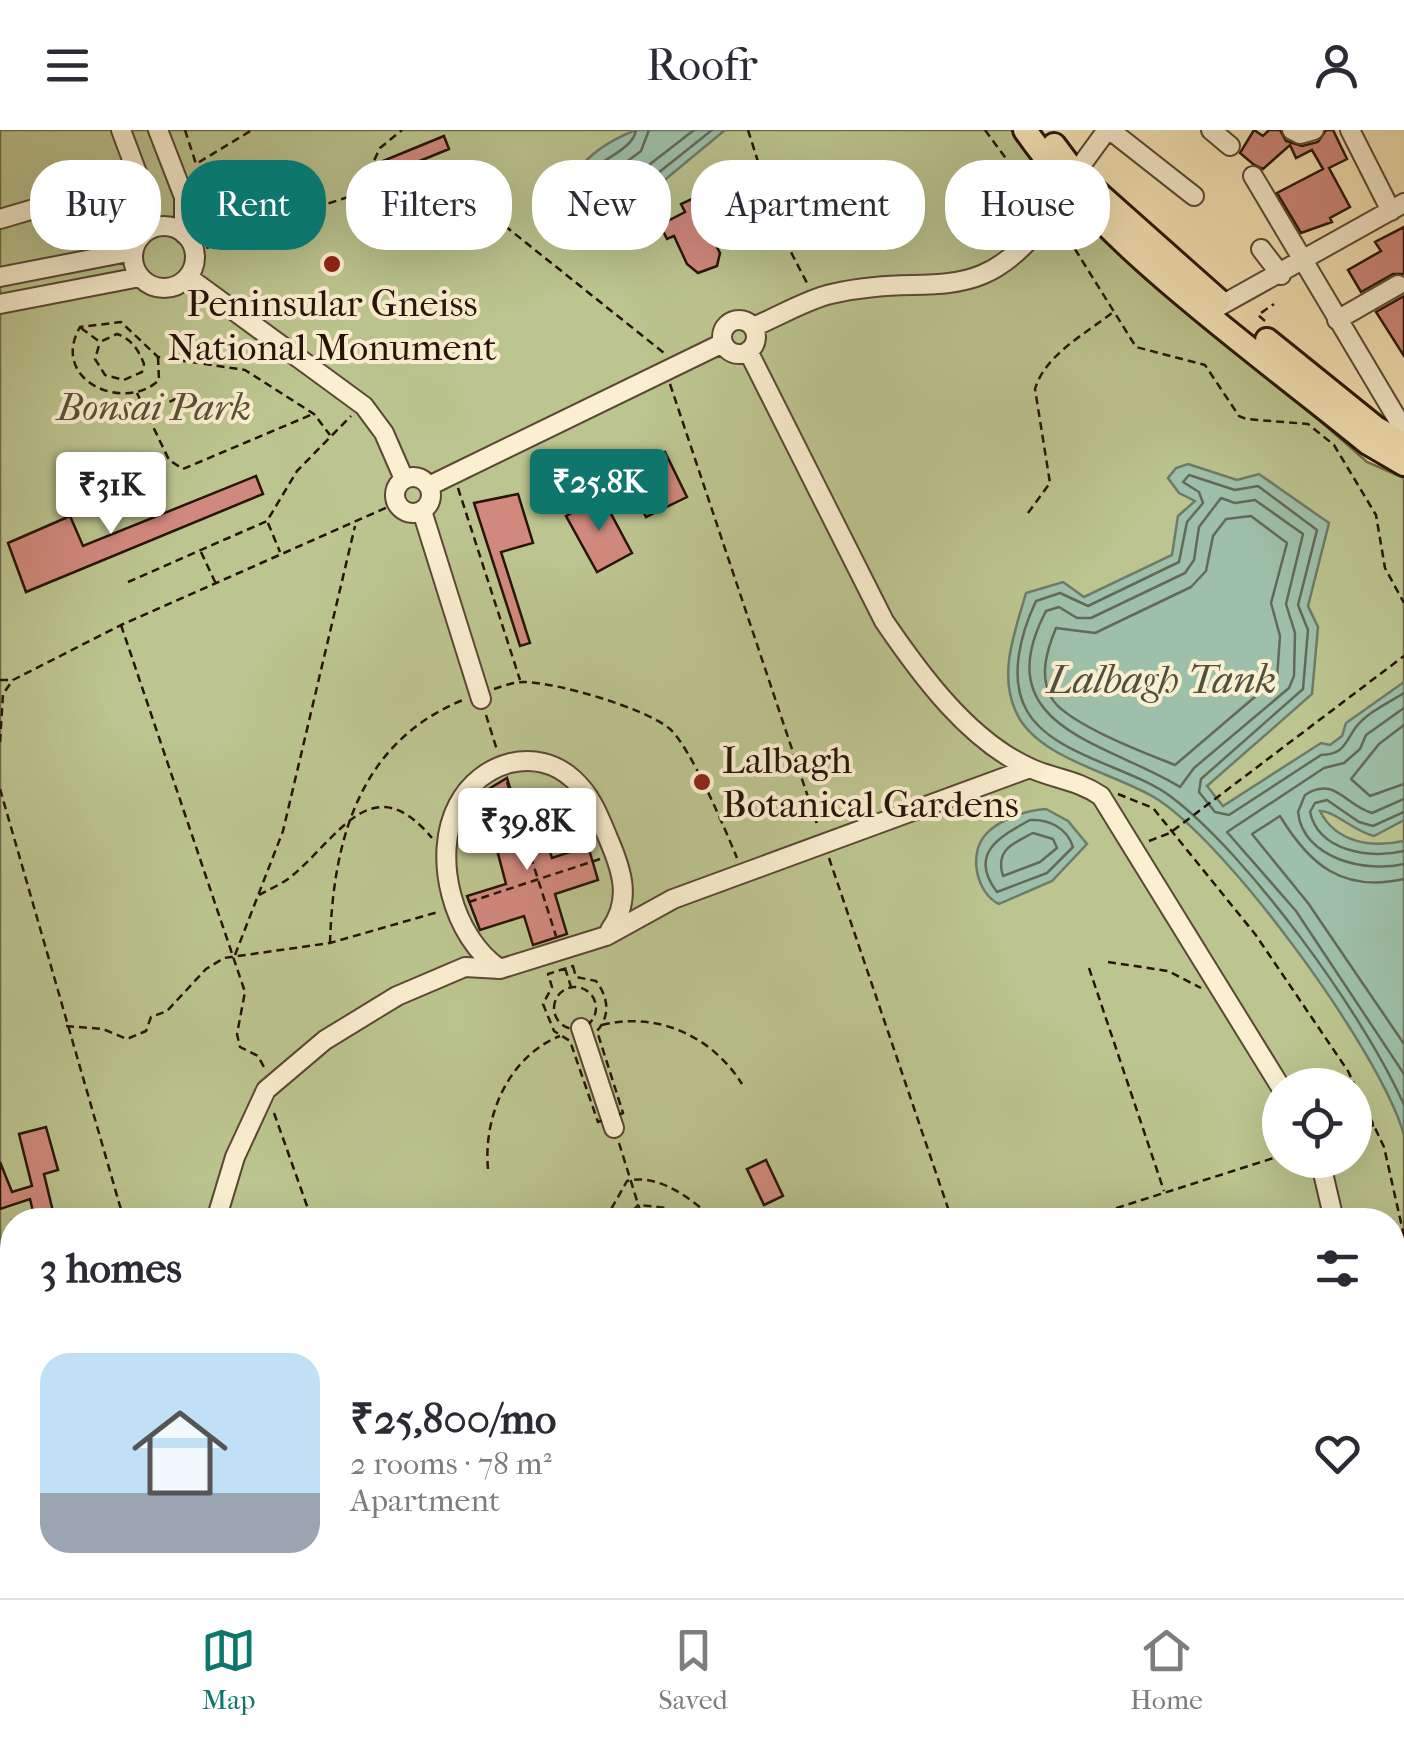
<!DOCTYPE html>
<html lang="en">
<head>
<meta charset="utf-8">
<style>
  :root { --surface:#fff; --page:#f7f7f7; --text:#2b2b33; --muted:#7c7c81; --line:#e1e1e2; --accent:#0f766e }
  body { margin:0; font-family:"IM FELL French Canon",serif; background:var(--page); color:var(--text); height:100vh; display:flex; flex-direction:column; font-size:38px; white-space:nowrap }
  * { box-sizing:border-box; margin:0 }
  p { font-size:32px; color:var(--muted) }
  .icon { flex:none; width:55px; height:55px; fill:none; stroke:currentColor; stroke-width:2; stroke-linecap:round; stroke-linejoin:round }
  .map { position:relative; flex:1; overflow:hidden }
  .side { position:absolute; left:0px; top:1078px; width:1405px; height:392px; display:flex; flex-direction:column; background:var(--surface); border-radius:40px 40px 0 0; box-shadow:0 10px 40px #0002 }
  .side>* { flex:none }
  .top-card { position:absolute; left:30px; top:30px; width:1345px; height:90px; display:flex; gap:20px }
  .controls { position:absolute; left:1262px; top:938px; display:grid; gap:20px }
  .controls a { display:grid; place-items:center; width:110px; height:110px; border-radius:50%; background:var(--surface); box-shadow:0 10px 40px #0002; font-size:50px }
  .price { position:absolute; translate:-50% -85px; padding:0 22px; border-radius:10px; background:#fff; color:#222; font-size:32px; line-height:65px; filter:drop-shadow(0 2px 5px #0008) }
  .price::after { content:''; position:absolute; left:50%; top:60px; width:30px; height:22px; margin-left:-15px; background:inherit; clip-path:polygon(0 0,100% 0,50% 100%) }
  .price.on { background:var(--accent); color:#fff }
  ul { padding:0; list-style:none }
  li { display:flex; align-items:center; gap:30px; height:250px; padding:0 40px }
  li+li { border-top:2px solid var(--line) }
  li span { display:grid; place-items:center; flex:none; width:280px; height:200px; border-radius:30px; color:#555 }
  li>.icon { margin-inline-start:auto }
  span .icon { width:120px; height:120px; fill:#fffc; stroke-width:1 }
  li b { font-size:42px }
  h2 { display:flex; justify-content:space-between; align-items:center; height:120px; padding:0 40px; font-size:42px }
  .pill { padding:0 35px; border-radius:40px; background:var(--surface); box-shadow:0 10px 40px #0002; font-size:35px; line-height:90px }
  .pill.on { background:var(--accent); color:#fff }
  header { display:flex; justify-content:space-between; align-items:center; height:130px; padding:0 40px; background:var(--surface); font-size:45px; font-weight:600 }
  .menu { display:flex; justify-content:space-around; align-items:center; height:140px; border-top:2px solid var(--line); background:var(--surface); font-size:28px; color:var(--muted) }
  .menu a { display:grid; justify-items:center; gap:5px }
  .menu .on { color:var(--accent) }
  .map>svg:first-child { display:block }
  .green { fill:#bcc58f; stroke:#716c4c; stroke-width:2.5; fill-rule:evenodd }
  .water { fill:#9ec0aa; stroke:#6e7b69; stroke-width:2.5 }
  .lines { fill:none; stroke-linecap:round; stroke-linejoin:round }
  .shore { stroke:#626a59; stroke-width:2.5 }
  .building { fill:#d2897d; stroke:#261408; stroke-width:2.5 }
  .minor-casing { stroke:#5a4834; stroke-width:22 }
  .major-casing { stroke:#261408; stroke-width:28 }
  .path { stroke:#261408; stroke-width:2.5; stroke-dasharray:8 5; stroke-linecap:butt }
  .minor { stroke:#faefd0; stroke-width:18 }
  .major { stroke:#f7e6b7; stroke-width:22 }
  .poi-dot { fill:#8f2418; stroke:#faefd0; stroke-width:4 }
  .labels { text-anchor:middle; dominant-baseline:central; stroke-width:8; stroke-linejoin:round; paint-order:stroke }
  .poi-label { font-size:38px; fill:#261408; stroke:#faefd0 }
  .park-label { font-size:38px; font-style:italic; fill:#5a5237; stroke:#faefd0 }
  .water-label { font-size:40px; font-style:italic; fill:#505041; stroke:#faefd0 }
</style>
</head>
<body>
<header><svg class="icon" aria-label="menu" viewBox="0 0 24 24"><path d="M4 6h16M4 12h16M4 18h16"/></svg>Roofr<svg class="icon" aria-label="person" viewBox="0 0 24 24"><circle cx="12" cy="8" r="4"/><path d="M4 21q1-7 8-7t8 7"/></svg></header>
<div class="map">
<svg width="1404" height="1468" viewBox="0 0 1404 1468">
  <rect width="100%" height="100%" fill="#f7e6b7"/>
  <filter id="stains"><feTurbulence type="fractalNoise" baseFrequency=".002" numOctaves="4"/><feColorMatrix values="0 0 0 0 .2 0 0 0 0 .09 0 0 0 0 .02 0 0 0 .5 -.17"/></filter>
  <radialGradient id="worn" r=".72"><stop offset=".6" stop-color="#630" stop-opacity="0"/><stop offset="1" stop-color="#630" stop-opacity=".3"/></radialGradient>
  <path class="green" d="M 0,0 L 1012,0 L 1043,44 L 1034,71 C 1047,97 1071,116 1100,98 L 1367,332 L 1404,348 L 1404,1468 L 0,1468 ZM 1280,955 L 1355,955 L 1355,1030 L 1280,1030 ZM 12,1090 L 1392,1090 L 1392,1458 L 12,1458 Z"/>
  <path class="water" d="M 636,0 L 725,0 L 649,63 L 577,110 L 568,108 C 550,54 589,18 636,0 Z
    M 1188,334 L 1237,350 L 1259,344 L 1329,393 L 1308,476 L 1318,497 L 1312,564 L 1207,656 L 1223,676 L 1321,613 L 1330,615 L 1342,606 L 1346,593 L 1404,552 L 1404,690 L 1374,706 C 1355,702 1335,681 1320,681 C 1336,713 1372,718 1404,711 L 1404,1005 C 1380,921 1230,716 1157,669 C 1116,643 1037,629 1016,582 C 998,543 1015,502 1026,463 L 1063,452 L 1084,467 L 1172,425 L 1178,386 L 1195,371 L 1179,363 L 1168,348 L 1176,338 Z
    M 1046,679 L 1068,691 L 1087,714 L 1052,751 L 999,774 C 976,763 968,723 986,704 C 1000,689 1027,680 1046,679 Z"/>
  <g class="lines">
    <path class="shore" d="M 636,0 C 632,31 552,36 576,95 L 643,55 L 712,0
      M 649,0 L 641,21 L 590,59 L 588,72 L 636,45 L 694,0
      M 1221,368 L 1235,373 L 1255,370 L 1303,404 L 1286,474 L 1295,503 L 1294,546 L 1289,558 L 1194,638 L 1180,657 C 1107,612 985,598 1046,481 L 1059,477 L 1077,488 L 1091,488 L 1185,443 L 1194,430 L 1199,397 Z
      M 1251,386 L 1287,413 L 1271,473 L 1280,506 L 1277,548 L 1175,635 C 1148,624 1064,593 1051,567 C 1039,545 1047,520 1056,498 L 1095,503 L 1191,457 L 1206,441 L 1213,406 L 1226,389 Z
      M 1404,563 C 1388,573 1368,582 1356,597 C 1345,612 1344,625 1321,625 L 1229,685 L 1215,682 L 1199,662 L 1201,649 L 1303,559 L 1308,500 L 1298,475 L 1317,400 L 1258,356 L 1235,360 L 1189,345 L 1183,352 L 1199,362 L 1203,373 L 1187,392 L 1179,432 L 1088,476 L 1060,463 L 1036,471 C 1021,503 1008,548 1027,581 C 1052,625 1131,637 1170,666 C 1248,724 1365,886 1404,975
      M 1404,578 L 1366,605 L 1360,619 L 1344,633 L 1324,638 L 1227,702 L 1296,781 L 1404,944
      M 1404,595 L 1379,614 L 1351,649 L 1370,666 L 1404,654
      M 1404,669 L 1372,683 C 1346,676 1334,645 1305,665 L 1298,682 C 1303,729 1366,743 1404,734
      M 1404,682 L 1373,696 L 1359,692 L 1327,670 L 1315,673 L 1310,682 C 1319,722 1371,729 1404,721
      M 1030,690 C 1049,689 1067,698 1073,717 L 1047,743 L 997,762 C 968,724 999,707 1030,690 Z
      M 1033,703 L 1053,709 L 1057,718 L 1040,732 L 1003,746 C 995,720 1012,714 1033,703 Z
      M 1404,749 C 1342,763 1309,734 1280,686 L 1252,704 L 1308,773 L 1404,914"/>
  </g>
  <path class="building" d="M 1254,0 L 1263,6 L 1269,0 L 1280,0 L 1286,11 L 1302,16 L 1318,12 L 1326,0 L 1333,0 L 1347,29 L 1329,38 L 1350,77 L 1330,88 L 1332,92 L 1301,103 L 1277,63 L 1323,39 L 1312,20 L 1296,28 L 1290,15 L 1263,39 L 1253,34 L 1240,23 Z
    M 444,6 L 449,19 L 388,44 L 383,31 Z
    M 711,60 L 726,89 L 707,99 L 720,123 L 717,136 L 698,143 L 687,134 L 674,106 L 667,109 L 660,95 L 685,82 L 681,74 Z
    M 1404,97 L 1404,144 L 1393,144 L 1361,162 L 1348,140 L 1381,121 L 1375,112 Z
    M 1404,166 L 1404,226 L 1376,182 Z
    M 665,322 L 687,367 L 646,387 L 624,342 Z
    M 256,346 L 263,364 L 26,462 L 8,413 L 70,386 L 83,416 Z
    M 518,364 L 533,413 L 501,422 L 530,513 L 520,516 L 474,373 Z
    M 602,367 L 632,423 L 597,442 L 566,386 Z
    M 507,648 L 525,707 L 543,701 L 552,728 L 588,716 L 598,750 L 555,764 L 567,804 L 533,815 L 524,786 L 480,800 L 467,766 L 506,754 L 482,663 Z
    M 46,997 L 58,1040 L 44,1044 L 55,1090 L 35,1090 L 30,1069 L 0,1079 L 0,1032 L 12,1062 L 32,1056 L 19,1004 Z
    M 766,1030 L 783,1066 L 764,1075 L 747,1039 Z
    M 12,1202 L 12,1262 L 0,1263 L 0,1203 Z"/>
  <g class="lines">
    <defs>
      <path id="minor" d="M 121,0 L 148,72 L 150,98
        M 158,0 L 184,67 L 184,104
        M 1110,0 L 1194,66
        M 1211,0 L 1230,16
        M 1292,0 L 1300,4 L 1314,0
        M 1350,0 L 1391,81
        M 1048,33 L 1041,58 L 1047,77 L 1066,87 L 1094,83
        M 1253,46 L 1404,300
        M 1069,52 L 1107,0
        M 0,89 L 139,48
        M133 127a31 31 0 1 1 62 0a31 31 0 1 1-62 0Z
        M 1261,119 L 1281,145
        M 0,147 L 133,121
        M 188,147 L 364,276 L 384,303 L 404,349
        M 0,174 L 140,147
        M 1209,182 L 1404,73
        M 1337,190 L 1398,155
        M722 207a17 17 0 1 1 34 0a17 17 0 1 1-34 0Z
        M 753,197 C 778,187 805,170 831,164 C 932,140 978,185 1052,82
        M 748,221 L 884,491 C 920,544 969,611 1030,638 C 1054,649 1078,650 1101,666 L 1280,956
        M395 365a18 18 0 1 1 36 0a18 18 0 1 1-36 0Z
        M 429,356 L 723,213
        M 422,381 L 481,569
        M 500,839 C 453,808 431,726 458,675 C 480,632 536,615 573,649 C 591,665 599,686 608,708 C 622,740 632,770 610,800
        M 581,898 L 614,998
        M 1320,1030 L 1334,1090
        M 216,1090 L 235,1027 L 266,960 L 325,910 L 397,866 L 465,837 L 500,839 L 606,806 L 673,769 L 1030,638
        M 1284,1458 L 1298,1468
        M 727,1468 L 758,1458"/>
      <path id="major" d="M 1025,0 C 1106,118 1256,221 1368,313 L 1404,334
        M 1054,15 L 1075,43 L 1219,171
        M 1267,210 L 1376,298 L 1404,314"/>
    </defs>
    <use href="#minor" class="minor-casing"/>
    <use href="#major" class="major-casing"/>
    <path class="path" d="M 185,0 L 196,34 L 252,0
      M 748,0 L 780,101 L 808,155
      M 985,0 L 1013,38 L 1015,73 L 1024,92
      M 378,54 L 371,37 L 380,18 L 402,0
      M 1054,104 L 1073,116 L 1136,217 L 1205,235 L 1239,286 L 1246,289 L 1308,294 L 1334,315 L 1376,385 L 1385,438 L 1404,473
      M 194,122 C 250,105 405,35 450,52 L 664,223
      M 149,161 L 167,158
      M 1265,191 L 1258,185 L 1274,174
      M 81,198 L 100,212 L 117,204 C 132,209 139,221 144,234 L 142,242 L 124,250 L 105,245 L 95,229 L 100,212
      M 158,227 L 159,250 C 125,283 49,251 80,197 L 121,192 L 158,227 L 245,240 L 314,284 L 330,305
      M 670,254 L 818,697
      M 137,263 L 169,330 L 183,339 L 313,284
      M 146,283 L 188,263
      M 458,358 L 520,550
      M 1028,383 L 1050,353 L 1035,259 C 1045,225 1085,204 1112,183
      M 268,393 L 280,422
      M 201,422 L 216,454
      M 128,452 L 267,391 L 297,341 L 351,286
      M 121,495 L 245,862 L 237,904 L 240,917 L 258,926 L 266,941
      M 0,550 L 13,550
      M 494,559 C 503,556 514,552 524,552 C 555,552 646,578 670,599 C 691,618 725,699 737,728
      M 486,585 L 497,620
      M 0,612 L 3,564 L 13,550 L 121,495 L 397,373
      M 507,652 L 556,806
      M 0,659 L 124,1090
      M 1118,664 L 1153,678 L 1255,804 L 1348,941 L 1384,1017 L 1404,1106
      M 1149,711 L 1170,703 L 1404,526
      M 829,728 L 952,1090
      M 259,765 C 270,759 284,753 293,745 C 340,705 373,637 432,708
      M 469,772 L 600,729
      M 330,813 C 333,711 359,612 463,570
      M 235,825 L 283,701 L 355,396
      M 1108,832 L 1168,841 L 1201,858
      M 573,836 L 576,847 L 596,851 C 608,867 611,885 597,901 L 623,983 L 598,992 L 570,911 L 554,901 L 543,874 L 552,857 L 548,844 Z
      M 565,838 L 571,857
      M 1089,838 L 1164,1061
      M554 878a21 21 0 1 1 42 0a21 21 0 1 1-42 0Z
      M 602,895 C 657,881 712,906 742,954
      M 66,896 L 103,899 L 127,909 L 146,901 L 151,887 L 167,881 L 206,839 L 224,828 L 330,813 L 438,782
      M 274,983 L 312,1090
      M 1355,1001 L 1374,995
      M 619,1013 L 643,1090
      M 488,1039 C 483,986 509,926 560,906
      M 605,1090 L 627,1051 C 659,1043 692,1069 714,1090
      M 624,1090 L 638,1075 L 668,1078 L 685,1090
      M 1079,1090 L 1280,1026
      M 0,1277 L 12,1275
      M 0,1447 L 12,1442
      M 430,1458 L 434,1468
      M 618,1458 L 622,1468
      M 960,1458 L 969,1467
      M 1073,1458 L 1077,1468
      M 1249,1458 L 1256,1468
      M 970,1467 L 998,1458
      M 875,1468 L 906,1458
      M 925,1468 L 934,1458"/>
    <use href="#minor" class="minor"/>
    <use href="#major" class="major"/>
  </g>
  <g class="poi-dot">
    <circle cx="332" cy="134" r="10"/>
    <circle cx="702" cy="652" r="10"/>
  </g>
  <g class="labels">
    <g class="poi-label">
      <text x="332" y="173">Peninsular Gneiss<tspan x="332" dy="44">National Monument</tspan></text>
      <text x="722" y="630" text-anchor="start">Lalbagh<tspan x="722" dy="44">Botanical Gardens</tspan></text>
    </g>
    <g class="park-label">
      <text x="154" y="277">Bonsai Park</text>
    </g>
    <g class="water-label">
      <text x="1162" y="550">Lalbagh Tank</text>
    </g>
  </g>
  <rect width="100%" height="100%" filter="url(#stains)"/>
  <rect width="100%" height="100%" fill="url(#worn)"/>
</svg>
<div class="controls">
<a><svg class="icon" aria-label="locate" viewBox="0 0 24 24"><circle cx="12" cy="12" r="6"/><path d="M12 2v4M12 18v4M2 12h4M18 12h4"/></svg></a>
</div>
<b class="price on" style="left:599px;top:404px">₹25.8K</b>
<b class="price" style="left:111px;top:407px">₹31K</b>
<b class="price" style="left:527px;top:743px">₹39.8K</b>
<div class="top-card">
<a class="pill">Buy</a>
<a class="pill on">Rent</a>
<a class="pill">Filters</a>
<a class="pill">New</a>
<a class="pill">Apartment</a>
<a class="pill">House</a>
</div>
<section class="side">
<h2>3 homes<svg class="icon" aria-label="filters" viewBox="0 0 24 24"><path d="M4 7h16M4 17h16"/><circle cx="9" cy="7" r="2"/><circle cx="15" cy="17" r="2"/></svg></h2>
<ul>
<li><span style="background:linear-gradient(#bfe0f5 70%,#9aa5b1 0)"><svg class="icon" aria-label="home" viewBox="0 0 24 24"><path d="M3 11l9-7 9 7M6 9v11h12V9"/></svg></span><div><b>₹25,800/mo</b><p>2 rooms · 78 m²</p><p>Apartment</p></div><svg class="icon" aria-label="heart" viewBox="0 0 24 24"><path d="M12 20l-8-8c-3-5 5-10 8-4 3-6 11-1 8 4z"/></svg></li>
</ul>
</section>
</div>
<nav class="menu">
<a class="on"><svg class="icon" aria-label="map" viewBox="0 0 24 24"><path d="M3 6l6-2 6 2 6-2v14l-6 2-6-2-6 2zM9 4v14M15 6v14"/></svg>Map</a>
<a><svg class="icon" aria-label="saved" viewBox="0 0 24 24"><path d="M7 4h10v16l-5-4-5 4z"/></svg>Saved</a>
<a><svg class="icon" aria-label="home" viewBox="0 0 24 24"><path d="M3 11l9-7 9 7M6 9v11h12V9"/></svg>Home</a>
</nav>
</body>
</html>
